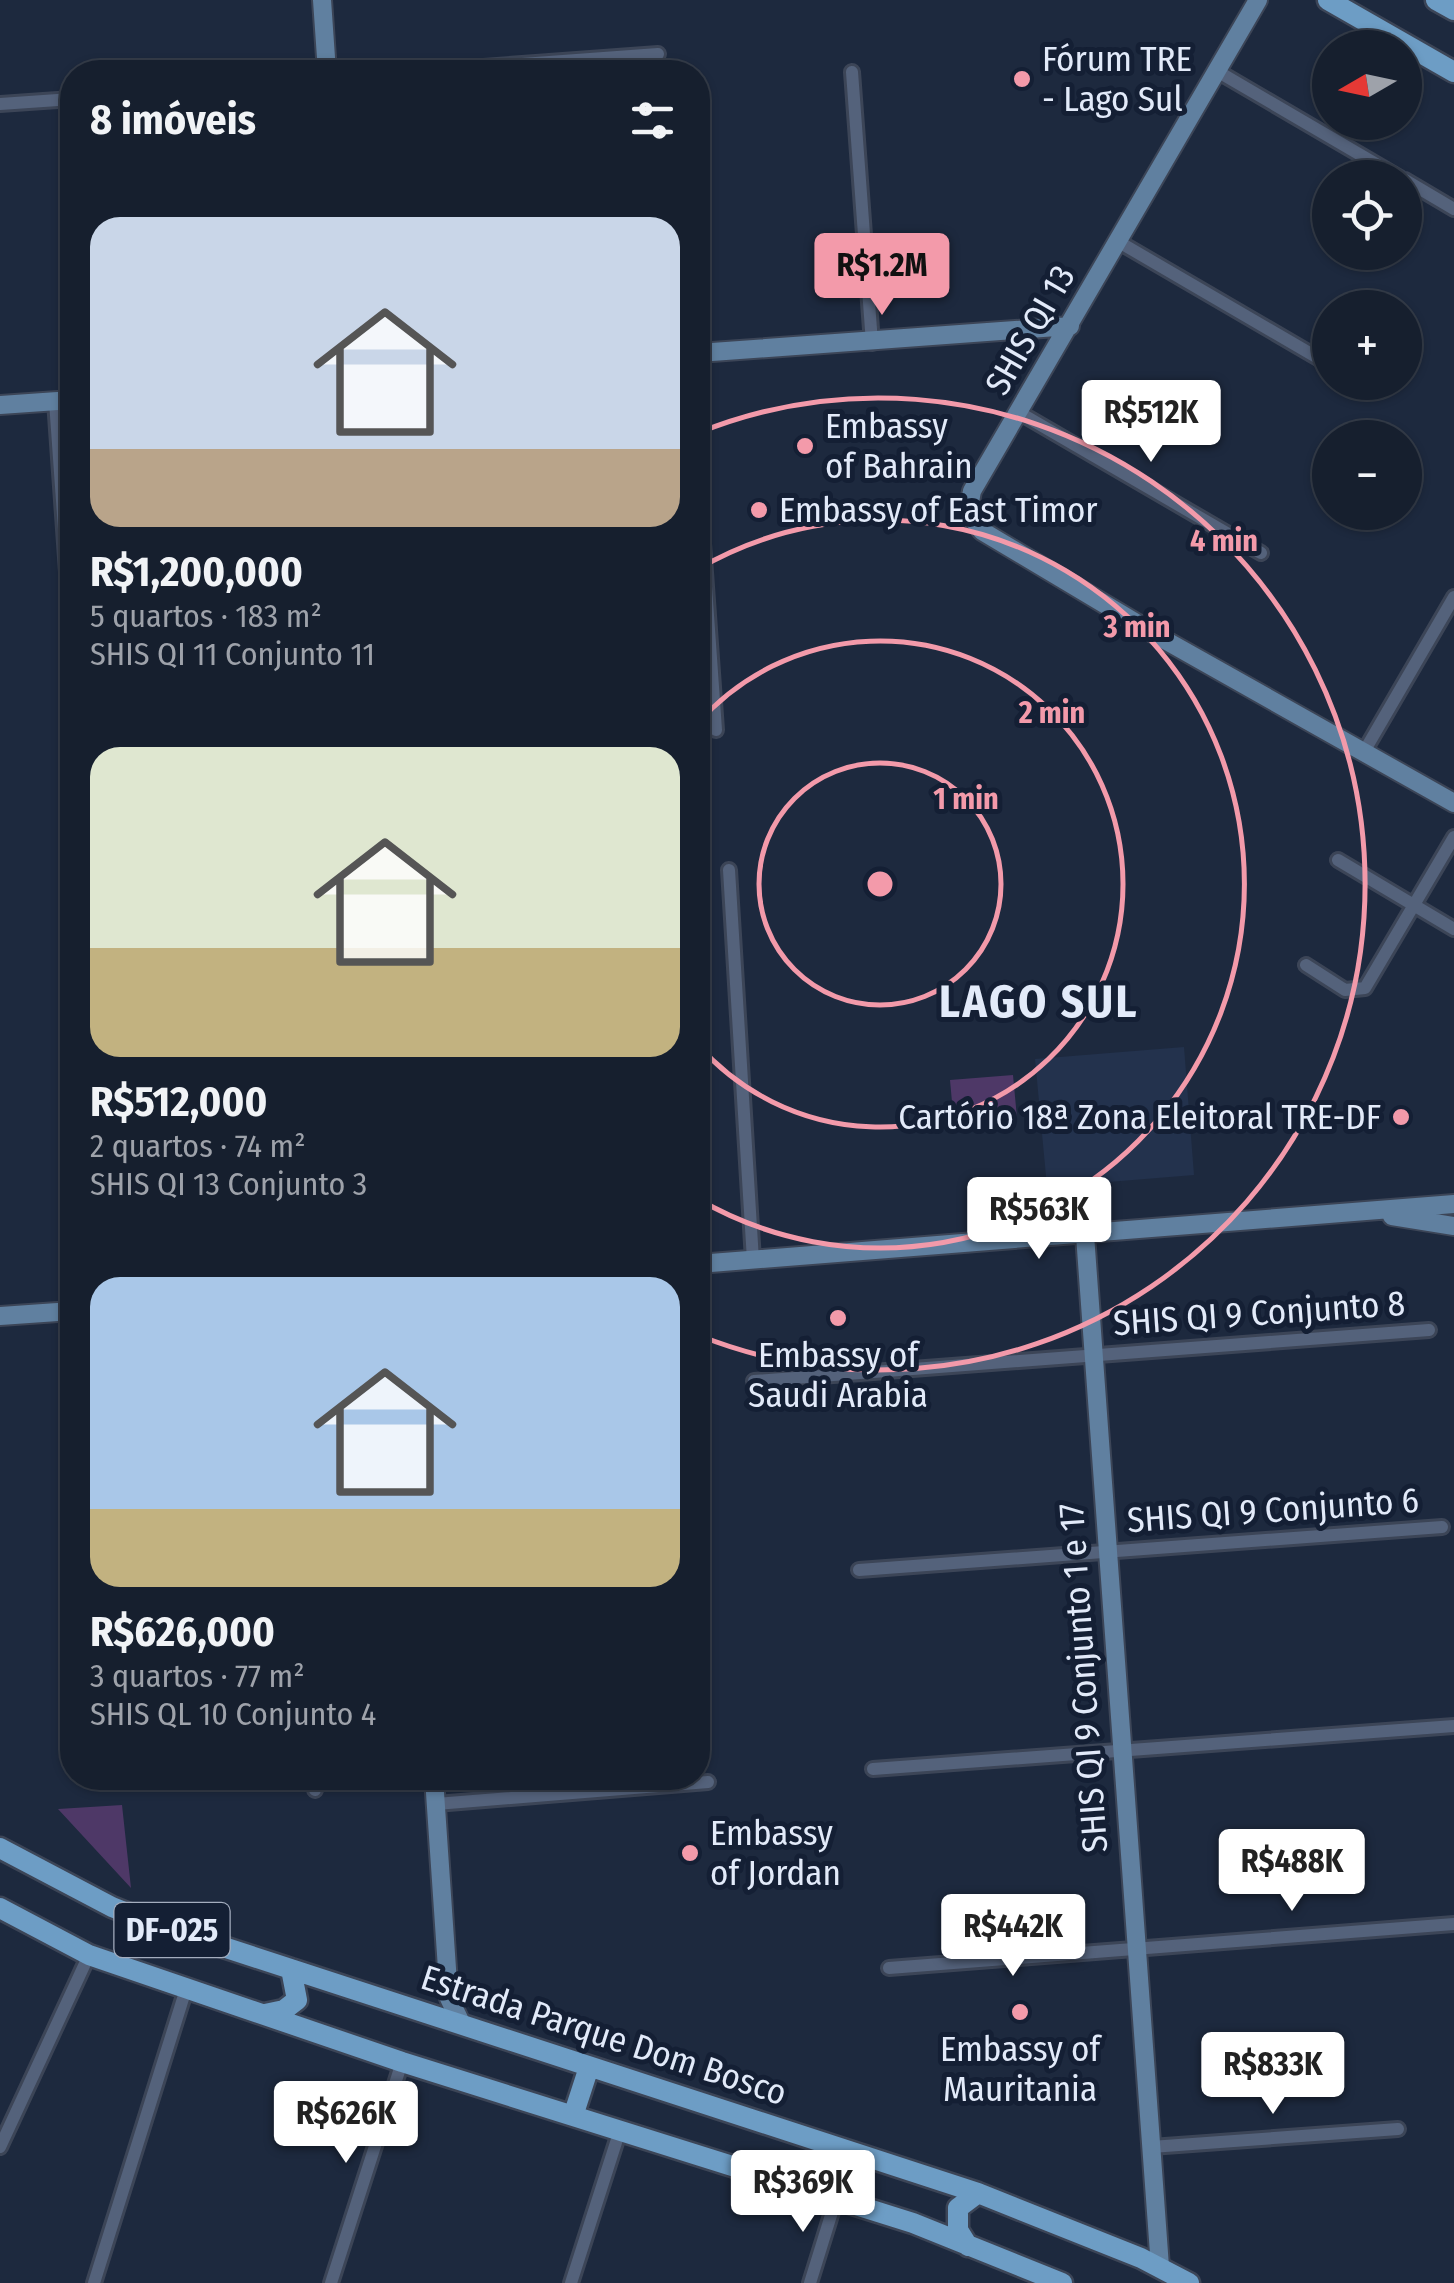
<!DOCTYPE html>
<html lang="pt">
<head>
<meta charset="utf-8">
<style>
  :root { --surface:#161f2e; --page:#232c3a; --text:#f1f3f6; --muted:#9ea2aa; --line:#353d4a; --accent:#f39aaa }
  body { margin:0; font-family:"Fira Sans Condensed",sans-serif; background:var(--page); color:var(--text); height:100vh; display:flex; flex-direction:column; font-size:38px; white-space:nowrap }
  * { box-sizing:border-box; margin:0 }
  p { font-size:32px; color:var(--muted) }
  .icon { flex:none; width:55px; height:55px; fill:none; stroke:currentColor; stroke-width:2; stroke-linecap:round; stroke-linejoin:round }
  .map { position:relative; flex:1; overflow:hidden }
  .details { position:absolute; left:60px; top:60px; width:650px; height:1730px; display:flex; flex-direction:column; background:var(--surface); border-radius:40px; box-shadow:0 2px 8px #0004,0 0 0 2px var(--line) }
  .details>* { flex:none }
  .needle { width:65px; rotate:261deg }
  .controls { position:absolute; left:1312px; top:30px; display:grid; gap:20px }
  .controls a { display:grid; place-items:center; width:110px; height:110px; border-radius:50%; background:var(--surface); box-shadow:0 2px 8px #0004,0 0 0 2px var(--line); font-size:50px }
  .price { position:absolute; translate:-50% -85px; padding:0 22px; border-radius:10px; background:#fff; color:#222; font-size:32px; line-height:65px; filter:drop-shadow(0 2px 5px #0008) }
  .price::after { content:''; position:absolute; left:50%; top:60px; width:30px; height:22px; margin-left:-15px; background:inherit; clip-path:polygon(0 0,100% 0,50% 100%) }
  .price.selected { background:var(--accent); color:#111 }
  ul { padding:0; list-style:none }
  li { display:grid; align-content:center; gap:20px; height:530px; padding:0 30px }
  li span { display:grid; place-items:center; height:310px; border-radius:30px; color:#555 }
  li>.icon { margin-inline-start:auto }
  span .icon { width:180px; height:180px; fill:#fffc; stroke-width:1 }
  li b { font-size:42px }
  h2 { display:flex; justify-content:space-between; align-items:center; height:120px; padding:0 30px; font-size:42px }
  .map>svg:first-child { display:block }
  .built { fill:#23324d }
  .green { fill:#4e3867 }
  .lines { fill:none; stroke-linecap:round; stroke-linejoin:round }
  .street-casing { stroke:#3c4557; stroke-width:18 }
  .secondary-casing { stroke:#3c4557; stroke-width:22 }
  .primary-casing { stroke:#3c4557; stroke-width:25 }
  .street { stroke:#54627b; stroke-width:12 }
  .secondary { stroke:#6080a0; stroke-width:18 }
  .primary { stroke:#6d9dc5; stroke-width:20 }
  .ring { fill:none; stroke:#f39aaa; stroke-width:5 }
  .poi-dot { fill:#f39aaa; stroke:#141f34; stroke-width:4 }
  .labels { text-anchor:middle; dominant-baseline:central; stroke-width:10; stroke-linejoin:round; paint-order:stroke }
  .shield { fill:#141f34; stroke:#a4adbe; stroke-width:2.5 }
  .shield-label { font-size:32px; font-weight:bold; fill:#e2eaf9 }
  .poi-label { font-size:35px; fill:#e2eaf9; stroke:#141f34; text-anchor:start }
  .street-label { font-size:35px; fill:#e2eaf9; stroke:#141f34 }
  .district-label { font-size:45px; font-weight:bold; letter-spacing:2.5px; fill:#e2eaf9; stroke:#141f34 }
  .centre { fill:#f39aaa; stroke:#141f34; stroke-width:5 }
  .ring-label { font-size:30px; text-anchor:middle; font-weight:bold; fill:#f39aaa; stroke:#141f34; stroke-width:10; stroke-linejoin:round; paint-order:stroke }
</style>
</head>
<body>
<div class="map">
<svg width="1454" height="2283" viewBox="0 0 1454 2283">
  <rect width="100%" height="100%" fill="#1d293e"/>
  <path class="built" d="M 1184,1047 L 1194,1175 L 1047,1187 L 1035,1059 Z"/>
  <path class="green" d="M 1013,1075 L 1017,1118 L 954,1124 L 950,1080 Z
    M 122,1805 L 131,1888 L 58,1809 Z"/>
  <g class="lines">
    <defs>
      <path id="street" d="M 1217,71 L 1400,178
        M 415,72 L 658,54
        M 852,72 L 872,343
        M 0,104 L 72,99
        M 1405,180 L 1454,209
        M 1119,242 L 1330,365
        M 55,401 L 72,643
        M 1020,413 L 1261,553
        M 698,472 L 716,730
        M 1365,750 L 1454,597
        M 1338,860 L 1454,929
        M 729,870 L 753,1260
        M 1306,965 L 1345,990 L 1365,988 L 1454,837
        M 754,1381 L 1429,1330
        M 859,1570 L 1442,1527
        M 873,1769 L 1454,1726
        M 314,1778 L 315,1790
        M 436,1804 L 708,1782
        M 889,1968 L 1454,1924
        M 0,2147 L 89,1955
        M 1151,2147 L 1398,2129
        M 94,2283 L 186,1989
        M 331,2283 L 402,2062
        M 571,2283 L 620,2130
        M 810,2283 L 836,2199"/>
      <path id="secondary" d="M 322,0 L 327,72
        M 1258,0 L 972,491 L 968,512 L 982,531 L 1163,639 L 1454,803
        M 698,353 L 1070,326
        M 0,405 L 72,400
        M 1392,1216 L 1454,1226
        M 1085,1235 L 1160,2267
        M 698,1264 L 1454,1204
        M 0,1316 L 72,1311
        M 434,1778 L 449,1998 L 461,2023"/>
      <path id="primary" d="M 1328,0 L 1454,72
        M 1436,0 L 1454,10
        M 0,1848 L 112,1907 L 159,1926 L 978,2193 L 1141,2258 L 1189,2283
        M 0,1908 L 89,1955 L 402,2062 L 913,2223 L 1062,2283
        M 265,2014 L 284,2010 L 297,2000 L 291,1969
        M 574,2113 L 589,2067
        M 968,2246 L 958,2230 L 958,2208 L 978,2193"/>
    </defs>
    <use href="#street" class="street-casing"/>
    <use href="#secondary" class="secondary-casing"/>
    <use href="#primary" class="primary-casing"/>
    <use href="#street" class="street"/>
    <use href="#secondary" class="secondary"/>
    <use href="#primary" class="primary"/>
  </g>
  <g class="ring">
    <circle cx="880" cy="884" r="121"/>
    <path d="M698 723A243 243 0 1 1 698 1045"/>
    <path d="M698 569A364 364 0 1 1 698 1199"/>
    <path d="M698 433A486 486 0 1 1 698 1335"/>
  </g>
  <g class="poi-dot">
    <circle cx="1022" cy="79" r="10"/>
    <circle cx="805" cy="446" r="10"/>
    <circle cx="759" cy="510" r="10"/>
    <circle cx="1401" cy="1117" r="10"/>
    <circle cx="838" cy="1318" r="10"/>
    <circle cx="690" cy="1853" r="10"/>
    <circle cx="1020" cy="2012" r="10"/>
  </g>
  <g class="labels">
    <rect class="shield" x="114.5" y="1903" width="115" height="54" rx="8"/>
    <g class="shield-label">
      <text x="172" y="1930">DF-025</text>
    </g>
    <g class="poi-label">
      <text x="1042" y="59">Fórum TRE<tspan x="1042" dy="40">- Lago Sul</tspan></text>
      <text x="825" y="426">Embassy<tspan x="825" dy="40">of Bahrain</tspan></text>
      <text x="779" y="510">Embassy of East Timor</text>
      <text x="1381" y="1117" text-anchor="end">Cartório 18ª Zona Eleitoral TRE-DF</text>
      <text x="838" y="1355" text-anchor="middle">Embassy of<tspan x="838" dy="40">Saudi Arabia</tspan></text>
      <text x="710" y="1833">Embassy<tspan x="710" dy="40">of Jordan</tspan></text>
      <text x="1020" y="2049" text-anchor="middle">Embassy of<tspan x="1020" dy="40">Mauritania</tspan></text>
    </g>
    <g class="street-label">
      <text transform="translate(1030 330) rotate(-60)">SHIS QI 13</text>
      <text transform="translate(1259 1313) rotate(-4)">SHIS QI 9 Conjunto 8</text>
      <text transform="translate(1273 1510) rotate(-4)">SHIS QI 9 Conjunto 6</text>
      <text transform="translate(1083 1678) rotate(-94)">SHIS QI 9 Conjunto 1 e 17</text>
      <text transform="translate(604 2035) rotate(18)">Estrada Parque Dom Bosco</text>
    </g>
    <g class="district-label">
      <text x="1039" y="1002">LAGO SUL</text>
    </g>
  </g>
  <circle cx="880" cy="884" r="15" class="centre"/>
  <g class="ring-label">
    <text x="1224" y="551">4 min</text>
    <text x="1137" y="637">3 min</text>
    <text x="1052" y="723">2 min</text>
    <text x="966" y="809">1 min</text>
  </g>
</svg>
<div class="controls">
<a><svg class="needle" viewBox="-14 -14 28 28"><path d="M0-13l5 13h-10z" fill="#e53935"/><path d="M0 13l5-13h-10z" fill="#9ea2aa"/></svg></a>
<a><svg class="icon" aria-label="locate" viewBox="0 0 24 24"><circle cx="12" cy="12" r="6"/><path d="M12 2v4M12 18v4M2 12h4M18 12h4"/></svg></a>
<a>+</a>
<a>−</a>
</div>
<b class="price selected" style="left:882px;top:318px">R$1.2M</b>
<b class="price" style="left:1151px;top:465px">R$512K</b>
<b class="price" style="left:1039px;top:1262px">R$563K</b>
<b class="price" style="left:1292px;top:1914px">R$488K</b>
<b class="price" style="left:1013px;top:1979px">R$442K</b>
<b class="price" style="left:1273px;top:2117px">R$833K</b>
<b class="price" style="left:346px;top:2166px">R$626K</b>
<b class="price" style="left:803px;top:2235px">R$369K</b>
<section class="details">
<h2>8 imóveis<svg class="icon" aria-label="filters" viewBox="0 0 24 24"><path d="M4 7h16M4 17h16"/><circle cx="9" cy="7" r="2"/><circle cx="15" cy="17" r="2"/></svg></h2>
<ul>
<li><span style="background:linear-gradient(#c9d6e8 75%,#b9a48a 0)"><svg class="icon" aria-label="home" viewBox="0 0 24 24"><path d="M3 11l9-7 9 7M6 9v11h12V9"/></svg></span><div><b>R$1,200,000</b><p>5 quartos · 183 m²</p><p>SHIS QI 11 Conjunto 11</p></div></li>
<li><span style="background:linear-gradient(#dfe7d0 65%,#c2b280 0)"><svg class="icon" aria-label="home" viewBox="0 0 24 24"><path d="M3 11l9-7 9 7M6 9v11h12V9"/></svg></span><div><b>R$512,000</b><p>2 quartos · 74 m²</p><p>SHIS QI 13 Conjunto 3</p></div></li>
<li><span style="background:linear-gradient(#a9c7e8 75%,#c2b280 0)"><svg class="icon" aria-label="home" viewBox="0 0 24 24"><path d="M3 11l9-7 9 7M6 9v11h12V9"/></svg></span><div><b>R$626,000</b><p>3 quartos · 77 m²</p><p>SHIS QL 10 Conjunto 4</p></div></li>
</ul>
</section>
</div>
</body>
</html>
